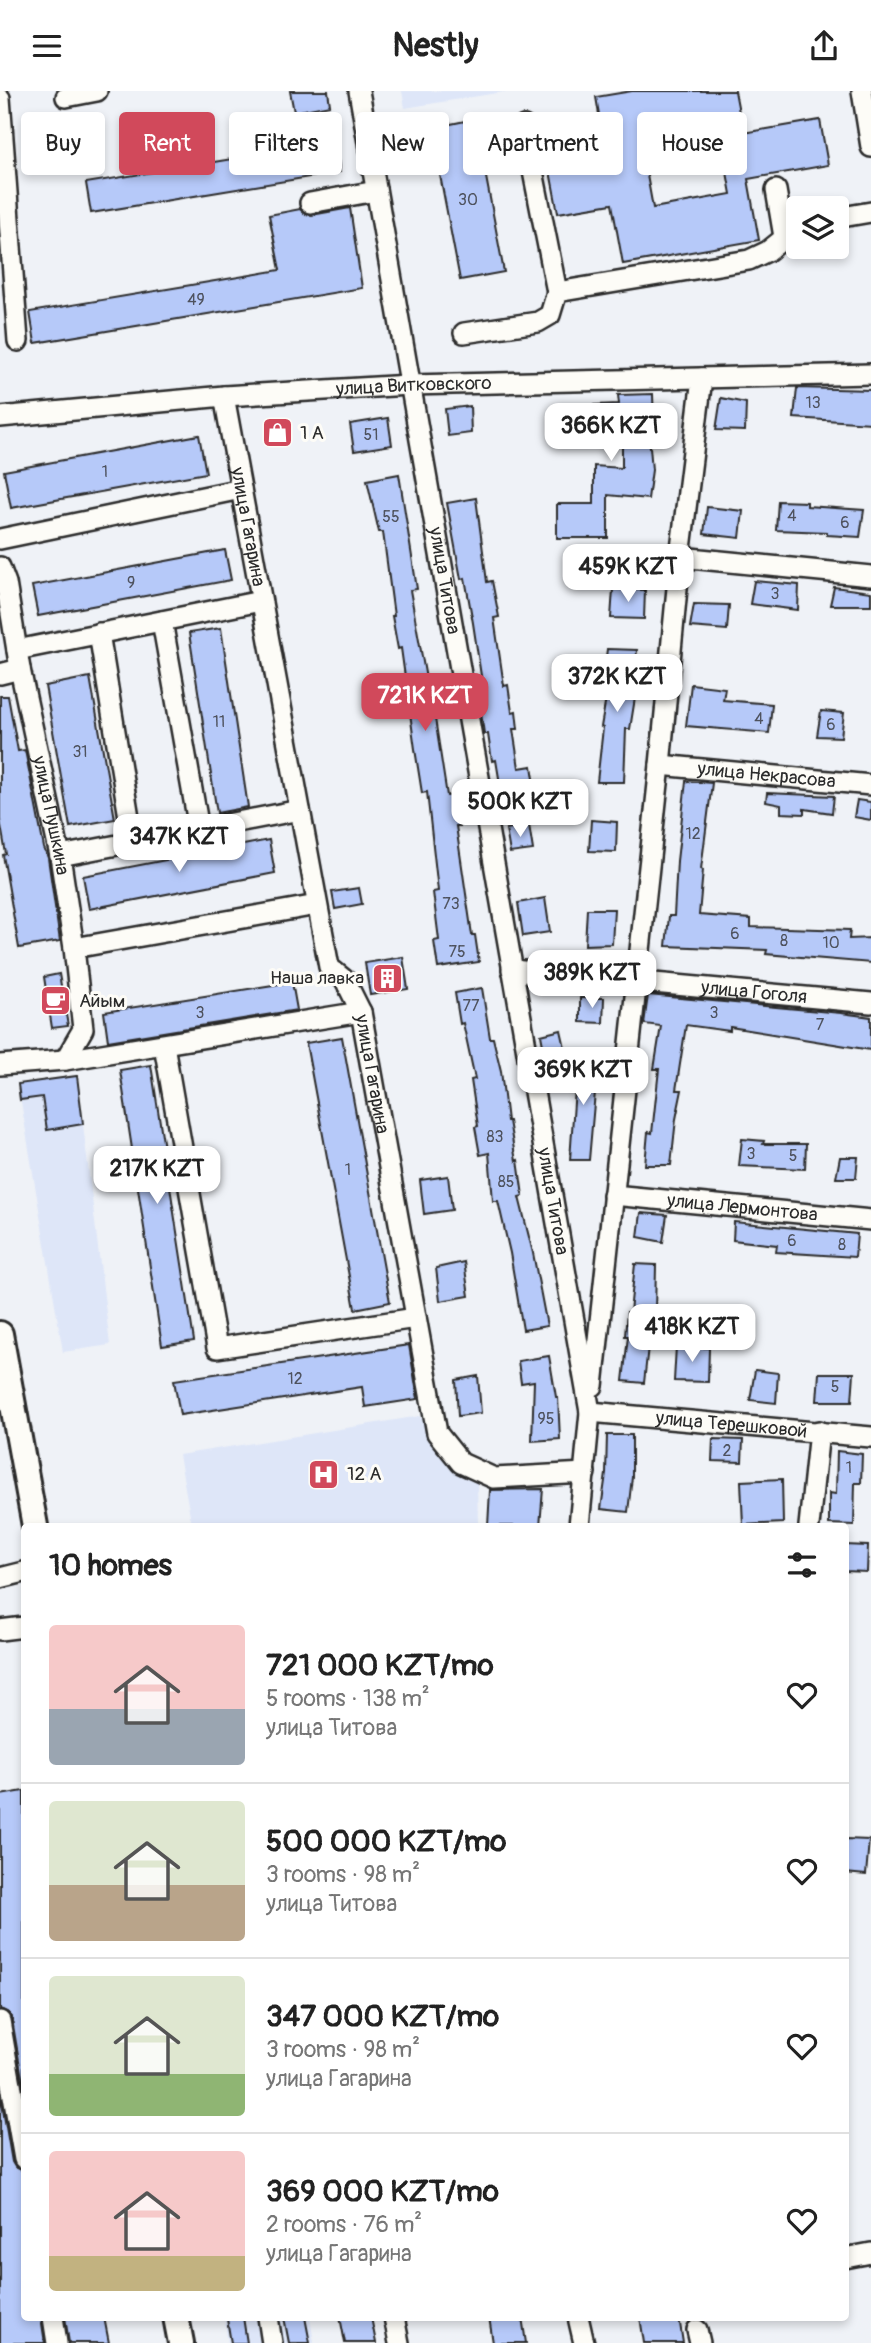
<!DOCTYPE html>
<html lang="en">
<head>
<meta charset="utf-8">
<style>
  :root { --surface:#fff; --page:#f2f2f2; --text:#222; --muted:#767676; --line:#e0e0e0; --accent:#d1495b }
  body { margin:0; font-family:Pangolin,sans-serif; background:var(--page); color:var(--text); height:100vh; display:flex; flex-direction:column; font-size:26px; white-space:nowrap }
  * { box-sizing:border-box; margin:0 }
  p { font-size:23px; color:var(--muted) }
  .icon { flex:none; width:38px; height:38px; fill:none; stroke:currentColor; stroke-width:2; stroke-linecap:round; stroke-linejoin:round }
  .map { position:relative; flex:1; overflow:hidden }
  .sheet { position:absolute; left:21px; top:1432px; width:828px; height:798px; display:flex; flex-direction:column; background:var(--surface); border-radius:7px; box-shadow:0 4px 10px #0003 }
  .sheet>* { flex:none }
  .top-card { position:absolute; left:21px; top:21px; width:830px; height:63px; display:flex; gap:14px }
  .controls { position:absolute; left:786px; top:105px; display:grid; gap:14px }
  .controls a { display:grid; place-items:center; width:63px; height:63px; border-radius:7px; background:var(--surface); box-shadow:0 4px 10px #0003; font-size:35px }
  .price { position:absolute; translate:-50% -60px; padding:0 16px; border-radius:14px; background:#fff; color:#222; font-size:23px; line-height:46px; filter:drop-shadow(0 2px 4px #0008) }
  .price::after { content:''; position:absolute; left:50%; top:42px; width:21px; height:16px; margin-left:-10px; background:inherit; clip-path:polygon(0 0,100% 0,50% 100%) }
  .price.on { background:var(--accent); color:#fff }
  ul { padding:0; list-style:none }
  li { display:flex; align-items:center; gap:21px; height:175px; padding:0 28px }
  li+li { border-top:2px solid var(--line) }
  li span { display:grid; place-items:center; flex:none; width:196px; height:140px; border-radius:7px; color:#555 }
  li>.icon { margin-inline-start:auto }
  span .icon { width:84px; height:84px; fill:#fffc; stroke-width:1 }
  li b { font-size:30px }
  h2 { display:flex; justify-content:space-between; align-items:center; height:84px; padding:0 28px; font-size:30px }
  .pill { padding:0 24px; border-radius:7px; background:var(--surface); box-shadow:0 4px 10px #0003; font-size:24px; line-height:63px }
  .pill.on { background:var(--accent); color:#fff }
  header { display:flex; justify-content:space-between; align-items:center; height:91px; padding:0 28px; background:var(--surface); font-size:32px; font-weight:700 }
  .map>svg:first-child { display:block }
  .built { fill:#dee6f8 }
  .building { fill:#b6c9f9; stroke:#2b2b2b; stroke-width:2; fill-rule:evenodd }
  .lines { fill:none; stroke-linecap:round; stroke-linejoin:round }
  .minor-casing { stroke:#2b2b2b; stroke-width:24 }
  .major-casing { stroke:#2b2b2b; stroke-width:30 }
  .minor { stroke:#fdfcf7; stroke-width:19 }
  .major { stroke:#fdfcf7; stroke-width:24 }
  .labels { text-anchor:middle; dominant-baseline:central; stroke-width:6; stroke-linejoin:round; paint-order:stroke }
  .number-label { font-size:16px; fill:#4e525e }
  .street-label { font-size:19px; fill:#2b2b2b; stroke:#fdfcf7 }
  .poi-label { font-size:19px; fill:#2b2b2b; stroke:#fdfcf7; text-anchor:start }
</style>
</head>
<body>
<header><svg class="icon" aria-label="menu" viewBox="0 0 24 24"><path d="M4 6h16M4 12h16M4 18h16"/></svg>Nestly<svg class="icon" aria-label="share" viewBox="0 0 24 24"><path d="M12 15V3M7 8l5-5 5 5M5 13v7h14v-7"/></svg></header>
<div class="map">
<svg width="871" height="2252" viewBox="0 0 871 2252">
  <rect width="100%" height="100%" fill="#eff2f7"/>
  <filter id="ink" filterUnits="userSpaceOnUse"><feTurbulence type="fractalNoise" baseFrequency=".0143" numOctaves="2"/><feDisplacementMap in="SourceGraphic" scale="14" xChannelSelector="R" yChannelSelector="G"/><feConvolveMatrix kernelMatrix="1 2 1 2 8 2 1 2 1" color-interpolation-filters="sRGB"/></filter>
  <g filter="url(#ink)">
    <path class="built" d="M 402,0 L 509,0 L 405,17 Z
      M 77,985 L 110,1254 L 63,1261 L 18,993 Z
      M 420,1325 L 455,1379 L 477,1387 L 478,1435 L 192,1435 L 179,1364 Z
      M 224,2226 L 310,2226 L 314,2252 L 228,2252 Z"/>
    <path class="building" d="M 290,0 L 328,0 L 330,14 L 294,21 Z
      M 632,0 L 735,0 L 743,42 L 820,29 L 828,74 L 748,88 L 759,149 L 623,173 L 612,113 L 558,122 L 550,80 L 607,70 L 596,6 ZM 718,32 L 731,103 L 653,117 L 640,46 Z
      M 475,28 L 504,181 L 460,189 L 431,37 Z
      M 335,51 L 340,81 L 91,122 L 86,92 Z
      M 350,117 L 362,197 L 35,252 L 30,221 L 280,179 L 269,124 L 300,118 L 305,123 L 312,124 Z
      M 797,297 L 871,299 L 871,332 L 794,327 Z
      M 653,303 L 654,333 L 648,333 L 652,379 L 648,408 L 608,404 L 608,447 L 557,447 L 557,413 L 594,413 L 594,375 L 622,377 L 622,342 L 572,344 L 571,315 L 619,313 L 618,304 Z
      M 721,307 L 746,312 L 745,340 L 716,339 Z
      M 470,315 L 471,342 L 448,345 L 445,318 Z
      M 388,327 L 392,354 L 354,360 L 350,333 Z
      M 199,344 L 206,382 L 11,417 L 4,380 Z
      M 399,383 L 417,498 L 410,499 L 432,621 L 434,621 L 447,705 L 455,704 L 459,735 L 456,735 L 472,844 L 475,844 L 479,871 L 438,877 L 434,850 L 439,849 L 433,801 L 438,800 L 427,701 L 422,702 L 415,658 L 401,557 L 398,558 L 392,525 L 394,525 L 383,441 L 379,441 L 367,389 Z
      M 476,407 L 487,491 L 492,490 L 499,526 L 494,527 L 504,595 L 508,594 L 512,621 L 516,620 L 518,638 L 513,638 L 519,677 L 532,675 L 535,694 L 501,699 L 496,669 L 492,670 L 488,643 L 484,643 L 478,599 L 483,598 L 473,532 L 465,487 L 461,488 L 447,412 Z
      M 778,410 L 807,411 L 807,415 L 864,419 L 860,446 L 827,444 L 827,441 L 776,439 Z
      M 707,416 L 743,420 L 740,447 L 704,443 Z
      M 225,459 L 231,489 L 38,525 L 32,495 Z
      M 754,490 L 799,494 L 798,519 L 750,513 Z
      M 834,496 L 871,501 L 871,514 L 830,514 Z
      M 613,498 L 645,499 L 644,528 L 611,527 Z
      M 694,513 L 729,514 L 727,539 L 690,536 Z
      M 221,537 L 248,716 L 217,722 L 189,542 Z
      M 607,558 L 637,559 L 632,607 L 635,607 L 630,638 L 626,638 L 624,691 L 597,691 L 603,637 L 601,636 L 609,590 L 603,589 Z
      M 90,586 L 115,728 L 70,736 L 45,595 Z
      M 691,593 L 725,597 L 723,609 L 772,613 L 769,642 L 686,635 Z
      M 0,605 L 8,605 L 18,660 L 25,659 L 44,757 L 48,767 L 60,850 L 19,857 L 3,764 L 6,763 L 0,729 Z
      M 821,620 L 844,622 L 841,646 L 817,645 Z
      M 686,690 L 712,692 L 701,778 L 703,779 L 699,824 L 751,828 L 751,836 L 850,839 L 849,848 L 871,847 L 871,872 L 766,863 L 767,859 L 666,855 L 669,825 L 674,825 L 677,770 Z
      M 767,702 L 834,705 L 832,722 L 804,718 L 804,723 L 781,722 L 781,714 L 766,711 Z
      M 857,709 L 871,711 L 871,729 L 854,726 Z
      M 591,729 L 617,731 L 616,761 L 589,760 Z
      M 529,734 L 533,759 L 510,762 L 506,738 Z
      M 269,749 L 275,782 L 89,818 L 83,785 Z
      M 359,797 L 362,813 L 335,818 L 332,801 Z
      M 545,807 L 550,841 L 523,845 L 518,812 Z
      M 587,818 L 614,818 L 612,853 L 585,854 Z
      M 403,866 L 408,898 L 370,904 L 365,872 Z
      M 59,883 L 68,935 L 52,937 L 44,886 Z
      M 292,891 L 297,919 L 108,950 L 104,921 Z
      M 482,897 L 490,947 L 493,947 L 501,980 L 507,1030 L 509,1030 L 516,1070 L 518,1069 L 523,1105 L 519,1106 L 533,1162 L 547,1235 L 523,1239 L 510,1162 L 498,1110 L 493,1110 L 489,1062 L 480,1064 L 475,1036 L 478,1035 L 471,989 L 475,988 L 463,932 L 460,933 L 455,902 Z
      M 648,904 L 841,922 L 871,926 L 871,959 L 730,936 L 730,940 L 686,934 L 676,999 L 682,999 L 676,1028 L 671,1074 L 645,1074 L 648,1041 L 652,1042 L 659,978 L 654,978 L 661,935 L 644,933 Z
      M 580,907 L 604,907 L 603,932 L 580,931 Z
      M 561,939 L 567,965 L 546,970 L 541,944 Z
      M 342,946 L 390,1211 L 355,1218 L 306,952 Z
      M 598,967 L 589,1069 L 570,1069 L 575,997 L 573,997 L 575,968 Z
      M 151,974 L 194,1250 L 162,1255 L 120,979 Z
      M 77,985 L 83,1033 L 47,1039 L 42,1006 L 20,1009 L 18,993 Z
      M 742,1048 L 764,1050 L 763,1053 L 806,1053 L 805,1078 L 739,1075 Z
      M 840,1066 L 858,1066 L 856,1087 L 836,1087 Z
      M 448,1085 L 452,1119 L 424,1123 L 420,1089 Z
      M 641,1122 L 667,1124 L 663,1151 L 638,1146 Z
      M 734,1131 L 857,1143 L 855,1166 L 776,1161 L 777,1154 L 733,1149 Z
      M 464,1171 L 469,1205 L 440,1210 L 436,1177 Z
      M 635,1173 L 656,1174 L 655,1222 L 661,1222 L 658,1247 L 649,1246 L 644,1292 L 623,1290 L 628,1245 L 625,1245 L 627,1221 L 630,1221 Z
      M 409,1254 L 418,1308 L 365,1316 L 362,1296 L 180,1324 L 174,1289 Z
      M 676,1255 L 709,1257 L 708,1291 L 674,1290 Z
      M 549,1265 L 556,1306 L 558,1306 L 560,1348 L 532,1350 L 534,1290 L 521,1292 L 518,1270 Z
      M 755,1279 L 778,1282 L 776,1312 L 750,1309 Z
      M 819,1282 L 854,1282 L 852,1310 L 817,1310 Z
      M 478,1285 L 481,1322 L 458,1325 L 456,1289 Z
      M 607,1344 L 632,1344 L 632,1386 L 628,1421 L 601,1418 L 606,1383 Z
      M 713,1348 L 743,1349 L 742,1371 L 712,1370 Z
      M 837,1360 L 862,1363 L 861,1392 L 855,1392 L 854,1434 L 829,1433 L 829,1402 L 836,1403 Z
      M 782,1388 L 783,1432 L 743,1434 L 741,1390 Z
      M 543,1398 L 540,1435 L 488,1435 L 490,1399 Z
      M 845,1454 L 868,1455 L 867,1481 L 845,1480 Z
      M 24,1700 L 24,1999 L 12,1928 L 9,1922 L 0,1918 L 0,1704 Z
      M 845,1748 L 869,1749 L 866,1784 L 845,1782 Z
      M 0,2001 L 12,2071 L 15,2076 L 24,2080 L 24,2226 L 41,2226 L 45,2252 L 0,2252 Z
      M 65,2226 L 104,2226 L 109,2252 L 69,2252 Z
      M 243,2226 L 247,2252 L 231,2252 L 227,2228 Z
      M 284,2226 L 305,2226 L 310,2252 L 289,2252 Z
      M 340,2226 L 371,2226 L 376,2252 L 345,2252 Z
      M 489,2226 L 522,2226 L 526,2252 L 493,2252 Z
      M 640,2226 L 679,2226 L 683,2252 L 644,2252 Z"/>
    <g class="lines">
      <defs>
        <g id="minor">
          <path id="s1" d="M 359,0 L 590,1321 L 579,1435"/>
          <path d="M 862,0 L 871,56"/>
          <path d="M 66,6 L 97,0"/>
          <path d="M 0,7 L 18,250"/>
          <path d="M 524,35 L 557,201"/>
          <path d="M 776,99 L 784,146"/>
          <path d="M 310,112 L 376,100"/>
          <path d="M 836,127 L 871,121"/>
          <path d="M 464,242 L 538,231 L 550,224 L 557,201 L 749,169 L 768,160 L 798,136"/>
          <path id="s2" d="M 224,305 L 329,876 L 345,889 L 361,921 L 437,1342 L 461,1372 L 494,1387 L 585,1382"/>
          <path id="s3" d="M 0,326 L 224,305 L 409,294 L 871,283"/>
          <path d="M 0,448 L 241,398"/>
          <path d="M 680,466 L 871,485"/>
          <path id="s4" d="M 0,476 L 6,492 L 20,578 L 60,765 L 74,857 L 83,938 L 65,969"/>
          <path d="M 162,530 L 199,738"/>
          <path d="M 99,542 L 133,751"/>
          <path d="M 17,559 L 261,510"/>
          <path d="M 0,583 L 20,578"/>
          <path id="s5" d="M 660,674 L 871,694"/>
          <path d="M 60,765 L 300,719"/>
          <path d="M 74,857 L 317,814"/>
          <path id="s6" d="M 512,879 L 871,912"/>
          <path d="M 164,954 L 217,1257 L 416,1227"/>
          <path d="M 0,974 L 65,969 L 361,921"/>
          <path id="s7" d="M 613,1104 L 871,1129"/>
          <path d="M 593,1295 L 660,674 L 680,466 L 702,287"/>
          <path id="s8" d="M 590,1321 L 871,1346"/>
          <path d="M 809,1435 L 819,1340"/>
          <path d="M 0,1487 L 24,1481"/>
          <path d="M 0,1539 L 24,1536"/>
          <path d="M 0,1930 L 24,2068"/>
          <path d="M 845,2167 L 871,2162"/>
          <path d="M 53,2226 L 57,2252"/>
          <path d="M 268,2226 L 272,2252"/>
          <path d="M 394,2226 L 399,2252"/>
          <path d="M 578,2226 L 584,2252"/>
          <path d="M 697,2239 L 700,2252"/>
        </g>
        <path id="major" d="M 0,1243 L 35,1435
          M 176,2226 L 181,2252"/>
      </defs>
      <use href="#minor" class="minor-casing"/>
      <use href="#major" class="major-casing"/>
      <use href="#minor" class="minor"/>
      <use href="#major" class="major"/>
    </g>
  </g>
  <defs>
    <symbol id="shop-square" viewBox="-11 -11 22 22"><rect x="-9" y="-9" width="18" height="18" rx="4" fill="#d1495b" stroke="#fdfcf7"/><path d="M-5-2.5h2.3a2.7 3.5 0 0 1 5.4 0H5L5.5 6h-11ZM-1.5-2.5h3a1.5 2.3 0 0 0-3 0Z" fill="#fff"/></symbol>
    <symbol id="building-square" viewBox="-11 -11 22 22"><rect x="-9" y="-9" width="18" height="18" rx="4" fill="#d1495b" stroke="#fdfcf7"/><path d="M-4-6H4V6H1V3H-1V6H-4ZM-2.5-4.3h1.7v1.8h-1.7ZM.8-4.3h1.7v1.8H.8ZM-2.5-1h1.7V.8h-1.7ZM.8-1h1.7V.8H.8Z" fill="#fff"/></symbol>
    <symbol id="cafe-square" viewBox="-11 -11 22 22"><rect x="-9" y="-9" width="18" height="18" rx="4" fill="#d1495b" stroke="#fdfcf7"/><path d="M-5.5-4.5H6V0H3Q3 3.5 0 3.5H-2.5Q-5.5 3.5-5.5 0ZM3-3.2v2h1.7v-2ZM-6 4.5H4V6H-6Z" fill="#fff"/></symbol>
    <symbol id="hospital-square" viewBox="-11 -11 22 22"><rect x="-9" y="-9" width="18" height="18" rx="4" fill="#d1495b" stroke="#fdfcf7"/><path d="M-5-5h3v3.5h4V-5h3V5h-3V1.5h-4V5h-3Z" fill="#fff"/></symbol>
  </defs>
  <g fill-rule="evenodd">
    <use href="#shop-square" x="260" y="324" width="35" height="35"/>
    <use href="#building-square" x="370" y="870" width="35" height="35"/>
    <use href="#cafe-square" x="38" y="892" width="35" height="35"/>
    <use href="#hospital-square" x="306" y="1366" width="35" height="35"/>
  </g>
  <g class="labels">
    <g class="number-label">
      <text x="468" y="109">30</text>
      <text x="196" y="209">49</text>
      <text x="813" y="312">13</text>
      <text x="371" y="344">51</text>
      <text x="105" y="381">1</text>
      <text x="792" y="425">4</text>
      <text x="391" y="426">55</text>
      <text x="845" y="432">6</text>
      <text x="131" y="492">9</text>
      <text x="775" y="503">3</text>
      <text x="759" y="628">4</text>
      <text x="219" y="631">11</text>
      <text x="831" y="634">6</text>
      <text x="80" y="661">31</text>
      <text x="693" y="743">12</text>
      <text x="451" y="813">73</text>
      <text x="735" y="843">6</text>
      <text x="784" y="850">8</text>
      <text x="831" y="852">10</text>
      <text x="457" y="861">75</text>
      <text x="471" y="915">77</text>
      <text x="200" y="922">3</text>
      <text x="714" y="922">3</text>
      <text x="820" y="934">7</text>
      <text x="495" y="1046">83</text>
      <text x="751" y="1063">3</text>
      <text x="793" y="1065">5</text>
      <text x="348" y="1079">1</text>
      <text x="506" y="1091">85</text>
      <text x="792" y="1150">6</text>
      <text x="842" y="1154">8</text>
      <text x="295" y="1288">12</text>
      <text x="835" y="1296">5</text>
      <text x="546" y="1328">95</text>
      <text x="727" y="1360">2</text>
      <text x="849" y="1377">1</text>
    </g>
    <g class="street-label">
      <text stroke="none"><textPath href="#s3" startOffset="415">улица Витковского</textPath></text>
      <text stroke="none"><textPath href="#s2" startOffset="133">улица Гагарина</textPath></text>
      <text stroke="none"><textPath href="#s1" startOffset="497">улица Титова</textPath></text>
      <text stroke="none"><textPath href="#s5" startOffset="107">улица Некрасова</textPath></text>
      <text stroke="none"><textPath href="#s4" startOffset="254">улица Пушкина</textPath></text>
      <text stroke="none"><textPath href="#s6" startOffset="243">улица Гоголя</textPath></text>
      <text stroke="none"><textPath href="#s2" startOffset="700">улица Гагарина</textPath></text>
      <text stroke="none"><textPath href="#s1" startOffset="1127">улица Титова</textPath></text>
      <text stroke="none"><textPath href="#s7" startOffset="130">улица Лермонтова</textPath></text>
      <text stroke="none"><textPath href="#s8" startOffset="142">улица Терешковой</textPath></text>
    </g>
    <g class="poi-label">
      <text x="300" y="342">1 А</text>
      <text x="364" y="887" text-anchor="end">Наша лавка</text>
      <text x="79" y="910">Айым</text>
      <text x="347" y="1383">12 А</text>
    </g>
  </g>
</svg>
<div class="controls">
<a><svg class="icon" aria-label="layers" viewBox="0 0 24 24"><path d="M12 4l9 5-9 5-9-5zM3 14l9 5 9-5"/></svg></a>
</div>
<b class="price" style="left:611px;top:372px">366K KZT</b>
<b class="price" style="left:628px;top:513px">459K KZT</b>
<b class="price" style="left:617px;top:623px">372K KZT</b>
<b class="price on" style="left:425px;top:642px">721K KZT</b>
<b class="price" style="left:520px;top:748px">500K KZT</b>
<b class="price" style="left:179px;top:783px">347K KZT</b>
<b class="price" style="left:592px;top:919px">389K KZT</b>
<b class="price" style="left:583px;top:1016px">369K KZT</b>
<b class="price" style="left:157px;top:1115px">217K KZT</b>
<b class="price" style="left:692px;top:1273px">418K KZT</b>
<div class="top-card">
<a class="pill">Buy</a>
<a class="pill on">Rent</a>
<a class="pill">Filters</a>
<a class="pill">New</a>
<a class="pill">Apartment</a>
<a class="pill">House</a>
</div>
<section class="sheet">
<h2>10 homes<svg class="icon" aria-label="filters" viewBox="0 0 24 24"><path d="M4 7h16M4 17h16"/><circle cx="9" cy="7" r="2"/><circle cx="15" cy="17" r="2"/></svg></h2>
<ul>
<li><span style="background:linear-gradient(#f6c9c9 60%,#9aa5b1 0)"><svg class="icon" aria-label="home" viewBox="0 0 24 24"><path d="M3 11l9-7 9 7M6 9v11h12V9"/></svg></span><div><b>721 000 KZT/mo</b><p>5 rooms · 138 m²</p><p>улица Титова</p></div><svg class="icon" aria-label="heart" viewBox="0 0 24 24"><path d="M12 20l-8-8c-3-5 5-10 8-4 3-6 11-1 8 4z"/></svg></li>
<li><span style="background:linear-gradient(#dfe7d0 60%,#b9a48a 0)"><svg class="icon" aria-label="home" viewBox="0 0 24 24"><path d="M3 11l9-7 9 7M6 9v11h12V9"/></svg></span><div><b>500 000 KZT/mo</b><p>3 rooms · 98 m²</p><p>улица Титова</p></div><svg class="icon" aria-label="heart" viewBox="0 0 24 24"><path d="M12 20l-8-8c-3-5 5-10 8-4 3-6 11-1 8 4z"/></svg></li>
<li><span style="background:linear-gradient(#dfe7d0 70%,#8fb573 0)"><svg class="icon" aria-label="home" viewBox="0 0 24 24"><path d="M3 11l9-7 9 7M6 9v11h12V9"/></svg></span><div><b>347 000 KZT/mo</b><p>3 rooms · 98 m²</p><p>улица Гагарина</p></div><svg class="icon" aria-label="heart" viewBox="0 0 24 24"><path d="M12 20l-8-8c-3-5 5-10 8-4 3-6 11-1 8 4z"/></svg></li>
<li><span style="background:linear-gradient(#f6c9c9 75%,#c2b280 0)"><svg class="icon" aria-label="home" viewBox="0 0 24 24"><path d="M3 11l9-7 9 7M6 9v11h12V9"/></svg></span><div><b>369 000 KZT/mo</b><p>2 rooms · 76 m²</p><p>улица Гагарина</p></div><svg class="icon" aria-label="heart" viewBox="0 0 24 24"><path d="M12 20l-8-8c-3-5 5-10 8-4 3-6 11-1 8 4z"/></svg></li>
</ul>
</section>
</div>
</body>
</html>
